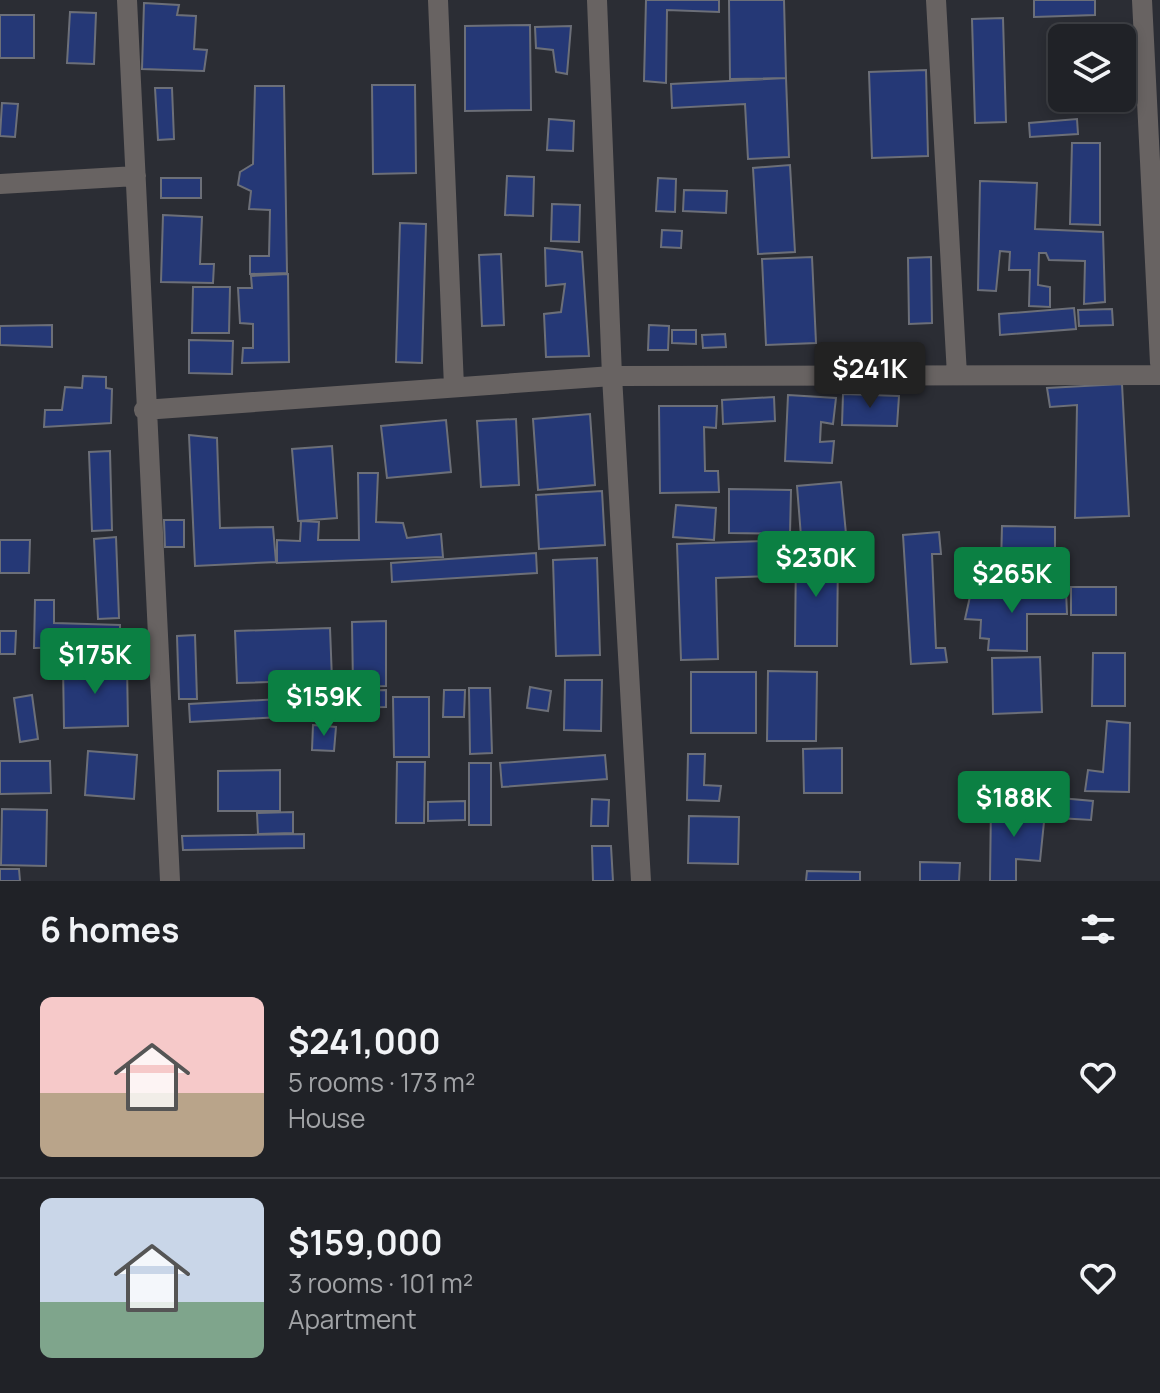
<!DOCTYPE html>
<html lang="en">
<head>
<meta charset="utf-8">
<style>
  :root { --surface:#202227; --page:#2d2f33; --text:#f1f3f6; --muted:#a2a4a7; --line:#3d3f44; --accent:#0b8043 }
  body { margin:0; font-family:Manrope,sans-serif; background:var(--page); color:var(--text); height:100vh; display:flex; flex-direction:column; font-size:30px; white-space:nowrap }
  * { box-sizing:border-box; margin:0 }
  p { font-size:26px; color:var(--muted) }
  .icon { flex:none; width:44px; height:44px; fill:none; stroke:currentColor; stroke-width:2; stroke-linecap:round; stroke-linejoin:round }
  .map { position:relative; height:881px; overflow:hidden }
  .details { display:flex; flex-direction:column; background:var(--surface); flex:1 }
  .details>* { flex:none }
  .tools { position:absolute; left:1048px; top:24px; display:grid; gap:16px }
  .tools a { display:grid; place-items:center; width:88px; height:88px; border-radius:12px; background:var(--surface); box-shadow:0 4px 12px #0003,0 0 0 2px var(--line); font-size:40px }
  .price { position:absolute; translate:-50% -68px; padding:0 18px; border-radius:8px; background:var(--accent); color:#fff; font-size:26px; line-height:52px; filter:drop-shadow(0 2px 4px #0008) }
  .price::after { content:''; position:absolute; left:50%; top:48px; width:24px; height:18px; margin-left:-12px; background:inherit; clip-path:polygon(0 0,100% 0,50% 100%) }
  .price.current { background:#222; color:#fff }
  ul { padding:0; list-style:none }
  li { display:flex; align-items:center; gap:24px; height:200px; padding:0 40px }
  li+li { border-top:2px solid var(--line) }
  li span { display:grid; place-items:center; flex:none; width:224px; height:160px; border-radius:12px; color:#555 }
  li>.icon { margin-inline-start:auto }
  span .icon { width:96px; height:96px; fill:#fffc; stroke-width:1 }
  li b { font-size:34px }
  h2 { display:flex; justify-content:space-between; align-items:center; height:96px; padding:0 40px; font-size:34px }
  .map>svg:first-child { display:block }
  .building { fill:#253876; stroke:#6c6f78; stroke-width:2 }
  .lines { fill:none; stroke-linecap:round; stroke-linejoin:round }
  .minor { stroke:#686362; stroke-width:20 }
</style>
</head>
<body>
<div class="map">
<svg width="1160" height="881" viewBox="0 0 1160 881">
  <rect width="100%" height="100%" fill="#2b2d34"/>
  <path class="building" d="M 646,0 L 719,0 L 719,12 L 667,10 L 666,83 L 644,81 Z
    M 729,0 L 784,0 L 786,78 L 730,79 Z
    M 1034,0 L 1095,0 L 1095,15 L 1034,17 Z
    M 144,3 L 179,5 L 177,15 L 196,16 L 194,49 L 207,50 L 204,71 L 142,69 Z
    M 70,12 L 96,13 L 94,64 L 67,63 Z
    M 0,15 L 34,15 L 34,58 L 0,58 Z
    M 1003,18 L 1006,122 L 975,123 L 972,19 Z
    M 530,25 L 531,110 L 465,111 L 465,26 Z
    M 571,26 L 567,74 L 556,72 L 553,50 L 536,48 L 535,27 Z
    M 926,70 L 928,156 L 872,158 L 869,72 Z
    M 786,78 L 789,157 L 748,159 L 745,104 L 672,108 L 671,84 Z
    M 372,85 L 415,85 L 416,173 L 373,174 Z
    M 255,86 L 284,86 L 287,273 L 250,274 L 250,256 L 269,256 L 270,210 L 249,209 L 251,191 L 238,185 L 240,172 L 253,164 Z
    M 155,88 L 172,88 L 174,139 L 158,140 Z
    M 2,103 L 18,104 L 15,137 L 0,136 Z
    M 549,119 L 574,121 L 573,151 L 547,150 Z
    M 1077,119 L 1078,134 L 1030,137 L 1029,123 Z
    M 1072,143 L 1100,143 L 1100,225 L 1070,224 Z
    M 790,165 L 795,252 L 758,254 L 753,168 Z
    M 507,176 L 534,177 L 533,216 L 505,215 Z
    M 161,178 L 201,178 L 201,198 L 161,198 Z
    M 658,178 L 676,179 L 675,212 L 656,211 Z
    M 980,181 L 1037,183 L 1035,229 L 1103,232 L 1105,302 L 1084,304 L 1085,261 L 1049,260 L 1046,253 L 1039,253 L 1038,285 L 1050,287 L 1050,307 L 1029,306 L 1030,270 L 1009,270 L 1010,252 L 1000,251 L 996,291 L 978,290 Z
    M 684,190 L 727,191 L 726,213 L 683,211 Z
    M 552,204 L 580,205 L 579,242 L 551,241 Z
    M 163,215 L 202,217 L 200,264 L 214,264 L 213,283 L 161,282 Z
    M 400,223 L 426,224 L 422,363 L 396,362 Z
    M 662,230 L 682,231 L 681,248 L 661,247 Z
    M 545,248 L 582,252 L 589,356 L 546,357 L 544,314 L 561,312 L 565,284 L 546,286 Z
    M 501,254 L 504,325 L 482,326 L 479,255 Z
    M 812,257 L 816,343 L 766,345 L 762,259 Z
    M 931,257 L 932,323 L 909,324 L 908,258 Z
    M 288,274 L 289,362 L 242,363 L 243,348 L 253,348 L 253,324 L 240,323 L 238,288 L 252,288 L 251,276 Z
    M 193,287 L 230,287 L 229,333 L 192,333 Z
    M 1074,308 L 1076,329 L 1000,335 L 999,314 Z
    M 1112,309 L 1113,325 L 1079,326 L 1078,310 Z
    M 52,325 L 52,347 L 0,345 L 0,326 Z
    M 649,325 L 669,326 L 668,350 L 648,350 Z
    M 672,330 L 696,330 L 696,344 L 672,343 Z
    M 725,334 L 726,347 L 703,348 L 702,335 Z
    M 189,340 L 233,341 L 232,374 L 189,373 Z
    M 83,376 L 106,377 L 106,388 L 112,389 L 111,423 L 44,427 L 45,410 L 62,410 L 65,387 L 82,388 Z
    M 1122,384 L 1129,516 L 1075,518 L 1077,405 L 1050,407 L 1047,388 Z
    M 843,394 L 899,396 L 897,426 L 842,425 Z
    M 788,395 L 836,398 L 833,424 L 821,422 L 820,442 L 834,441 L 832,463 L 785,461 Z
    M 774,397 L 775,421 L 723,424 L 722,400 Z
    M 659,406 L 717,406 L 716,428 L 704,427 L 705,471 L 718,471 L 719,492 L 660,493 Z
    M 590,414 L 595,485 L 538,490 L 533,419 Z
    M 516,419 L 519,485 L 481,487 L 477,421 Z
    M 446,420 L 451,472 L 387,478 L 381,426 Z
    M 189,435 L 217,438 L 220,528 L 273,527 L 276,562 L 195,566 Z
    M 332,446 L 337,518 L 298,521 L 292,449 Z
    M 110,451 L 112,530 L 92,531 L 89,452 Z
    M 358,473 L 378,473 L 376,522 L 403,523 L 407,538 L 441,534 L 443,557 L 277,563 L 277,540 L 300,541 L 301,521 L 319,522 L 318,540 L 359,540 Z
    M 841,482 L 847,544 L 802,549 L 797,486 Z
    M 729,489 L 791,490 L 790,534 L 729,533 Z
    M 602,491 L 605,545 L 539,549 L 536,495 Z
    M 676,505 L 716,508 L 714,540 L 673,537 Z
    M 164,520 L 184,520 L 184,547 L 165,547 Z
    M 1002,526 L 1055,527 L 1055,567 L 1001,565 Z
    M 939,532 L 941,554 L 932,554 L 936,648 L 945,648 L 947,662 L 911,664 L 903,535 Z
    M 116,537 L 119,618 L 98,619 L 94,539 Z
    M 0,540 L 30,540 L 29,573 L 0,573 Z
    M 794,540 L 795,575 L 716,578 L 718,659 L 681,660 L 677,544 Z
    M 796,552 L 838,553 L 837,646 L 795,646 Z
    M 536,553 L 537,573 L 392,582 L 391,563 Z
    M 597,558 L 600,655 L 556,656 L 553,560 Z
    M 1071,587 L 1116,587 L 1116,615 L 1071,615 Z
    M 1066,591 L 1067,614 L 1027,614 L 1027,651 L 988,650 L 989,639 L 980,638 L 981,620 L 965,619 L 971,592 Z
    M 35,600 L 54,600 L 54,623 L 120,625 L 120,647 L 34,648 Z
    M 386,621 L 386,686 L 353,687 L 352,622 Z
    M 330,628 L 332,680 L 237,683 L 235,631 Z
    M 0,631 L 16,631 L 15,654 L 0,654 Z
    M 195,635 L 197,699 L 179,699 L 177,636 Z
    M 1093,653 L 1125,653 L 1125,706 L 1092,706 Z
    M 1040,657 L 1042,712 L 993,714 L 992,658 Z
    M 127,664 L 128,726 L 64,728 L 63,665 Z
    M 768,671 L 817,672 L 816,741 L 767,741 Z
    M 691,672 L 756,672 L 756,733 L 691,733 Z
    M 565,680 L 602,680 L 601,731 L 564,730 Z
    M 530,687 L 551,691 L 548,711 L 527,708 Z
    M 469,688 L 490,688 L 492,753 L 470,754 Z
    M 386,690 L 386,707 L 290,709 L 290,693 Z
    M 444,690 L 465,690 L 464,717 L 443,717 Z
    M 32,695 L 38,739 L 20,742 L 14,698 Z
    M 393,697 L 429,697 L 429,757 L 394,757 Z
    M 280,699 L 281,717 L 190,722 L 189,704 Z
    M 1107,721 L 1130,723 L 1129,792 L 1085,791 L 1088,770 L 1103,772 Z
    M 313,725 L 336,727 L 334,751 L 312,750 Z
    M 842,748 L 842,793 L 804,793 L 803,749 Z
    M 88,751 L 137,755 L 134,799 L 85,795 Z
    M 688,754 L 705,754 L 704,785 L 721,786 L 719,801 L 687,800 Z
    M 605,755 L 607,779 L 502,787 L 500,763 Z
    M 0,761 L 50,761 L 51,793 L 0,794 Z
    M 397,762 L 425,762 L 424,823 L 396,823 Z
    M 469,763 L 491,763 L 491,825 L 469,825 Z
    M 280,770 L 280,811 L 218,811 L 218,771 Z
    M 1060,798 L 1093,801 L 1091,820 L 1058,818 Z
    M 592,799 L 609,800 L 608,826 L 591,826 Z
    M 465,801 L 465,820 L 428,821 L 428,802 Z
    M 991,803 L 1016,804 L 1016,810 L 1045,812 L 1040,861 L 1016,859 L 1016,881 L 990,881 Z
    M 2,809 L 47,810 L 46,866 L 1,865 Z
    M 293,812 L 293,833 L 258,834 L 257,813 Z
    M 689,816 L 739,817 L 738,864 L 688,863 Z
    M 304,834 L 304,848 L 183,850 L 182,836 Z
    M 592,846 L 611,846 L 613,881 L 593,881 Z
    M 920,862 L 960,863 L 959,881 L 920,881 Z
    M 0,869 L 19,869 L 20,881 L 0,881 Z
    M 807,871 L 860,872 L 860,881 L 806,881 Z"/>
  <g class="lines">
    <path class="minor" d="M 127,0 L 170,881
      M 438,0 L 454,387
      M 597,0 L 612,376 L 641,881
      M 936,0 L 957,375
      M 1142,0 L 1160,363
      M 0,184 L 136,176
      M 144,410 L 612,376 L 1160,375"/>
  </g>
</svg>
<div class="tools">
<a><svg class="icon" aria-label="layers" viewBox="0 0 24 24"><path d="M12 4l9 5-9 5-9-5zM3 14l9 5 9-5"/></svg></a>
</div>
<b class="price current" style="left:870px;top:410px">$241K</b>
<b class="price" style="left:816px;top:599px">$230K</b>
<b class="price" style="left:1012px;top:615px">$265K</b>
<b class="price" style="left:95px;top:696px">$175K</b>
<b class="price" style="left:324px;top:738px">$159K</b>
<b class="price" style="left:1014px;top:839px">$188K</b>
</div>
<section class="details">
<h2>6 homes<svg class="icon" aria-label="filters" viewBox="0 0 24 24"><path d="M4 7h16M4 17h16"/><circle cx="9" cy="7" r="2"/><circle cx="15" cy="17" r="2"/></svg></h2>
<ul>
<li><span style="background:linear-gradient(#f6c9c9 60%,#b9a48a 0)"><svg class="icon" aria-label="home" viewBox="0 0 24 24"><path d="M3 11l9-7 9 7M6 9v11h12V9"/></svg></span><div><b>$241,000</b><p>5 rooms · 173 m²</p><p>House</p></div><svg class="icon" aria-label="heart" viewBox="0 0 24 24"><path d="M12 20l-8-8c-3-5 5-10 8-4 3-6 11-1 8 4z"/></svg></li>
<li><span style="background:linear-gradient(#c9d6e8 65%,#7fa58c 0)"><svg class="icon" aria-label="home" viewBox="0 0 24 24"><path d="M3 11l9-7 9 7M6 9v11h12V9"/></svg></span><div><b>$159,000</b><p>3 rooms · 101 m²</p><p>Apartment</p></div><svg class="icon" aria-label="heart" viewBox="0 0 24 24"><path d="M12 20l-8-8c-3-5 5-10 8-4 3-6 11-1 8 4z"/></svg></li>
</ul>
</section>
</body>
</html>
